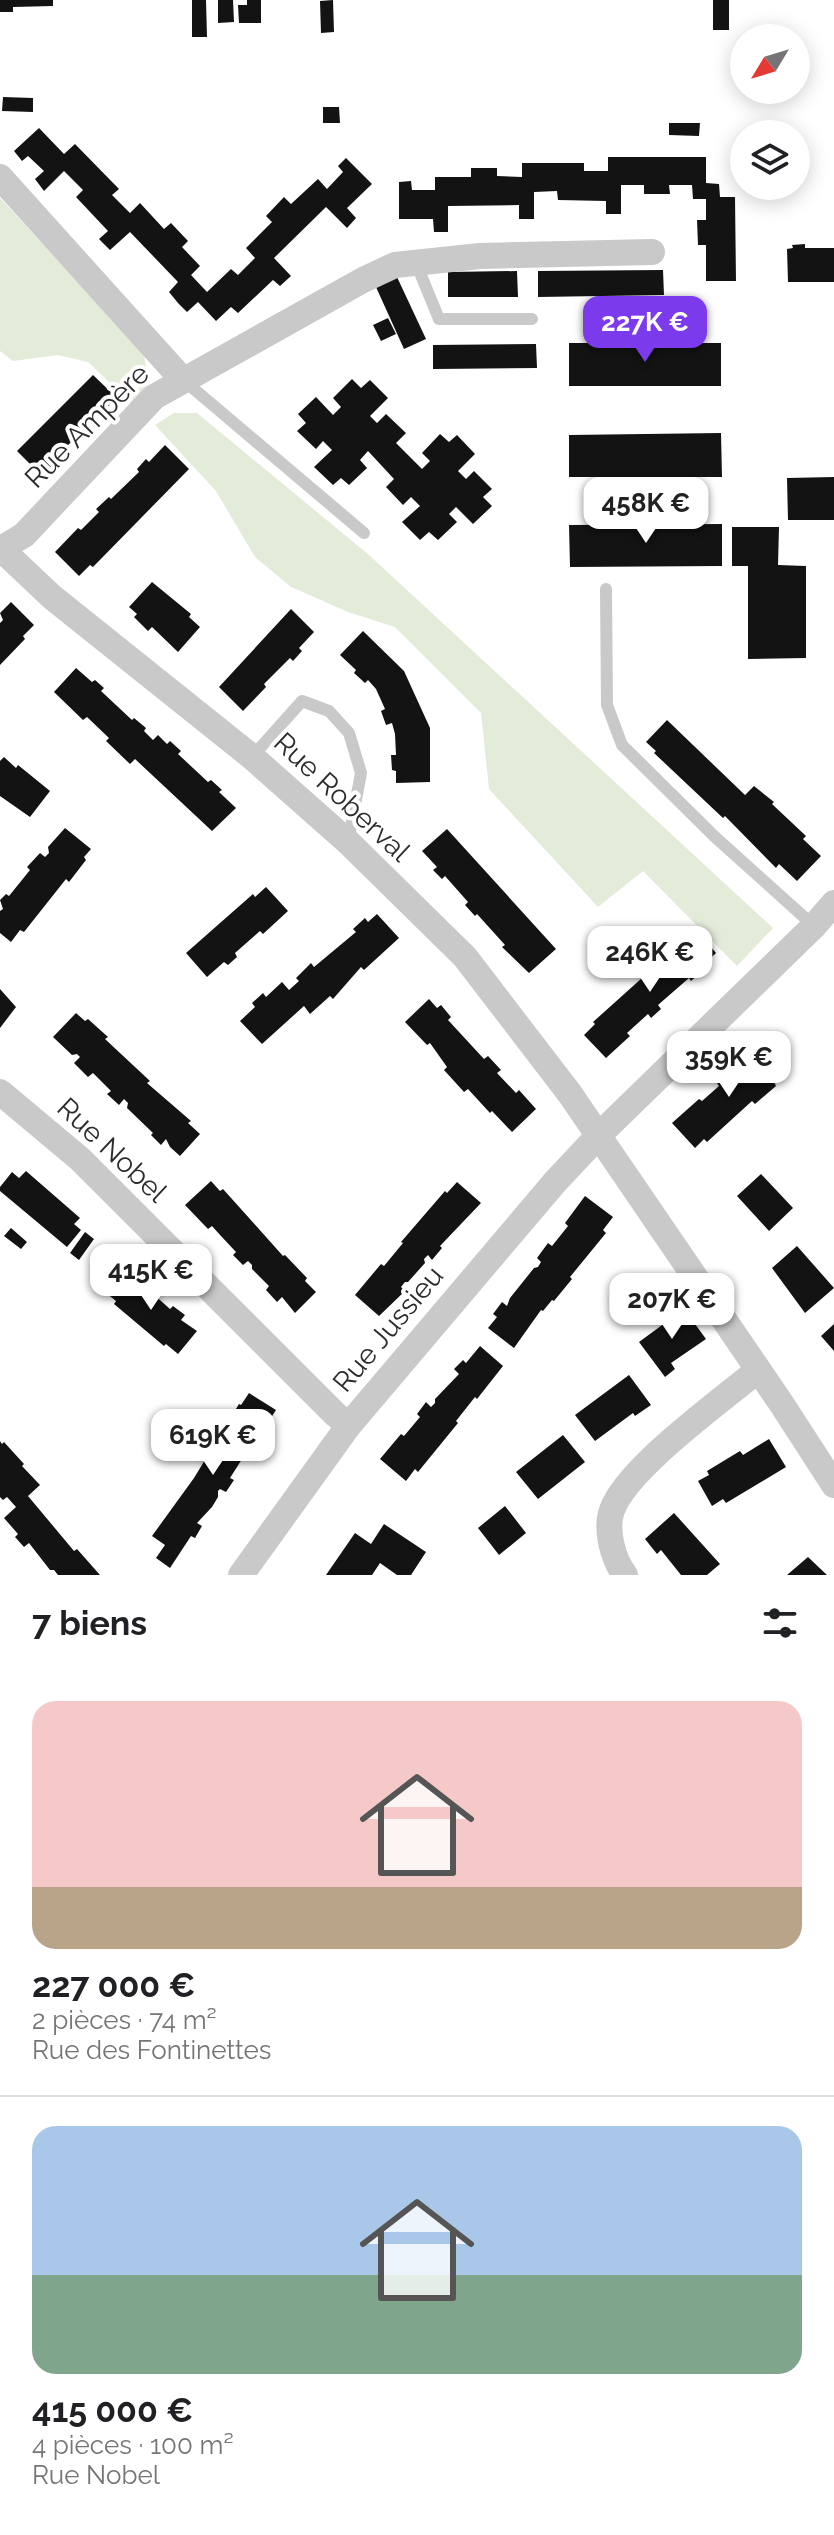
<!DOCTYPE html>
<html lang="fr">
<head>
<meta charset="utf-8">
<style>
  :root { --surface:#fff; --page:#f2f2f2; --text:#202124; --muted:#757577; --line:#e0e0e0; --accent:#7c3aed }
  body { margin:0; font-family:Raleway,sans-serif; background:var(--page); color:var(--text); height:100vh; display:flex; flex-direction:column; font-size:30px; white-space:nowrap }
  * { box-sizing:border-box; margin:0 }
  p { font-size:26px; color:var(--muted) }
  .icon { flex:none; width:44px; height:44px; fill:none; stroke:currentColor; stroke-width:2; stroke-linecap:round; stroke-linejoin:round }
  .map { position:relative; height:1575px; overflow:hidden }
  .drawer { display:flex; flex-direction:column; background:var(--surface); flex:1 }
  .drawer>* { flex:none }
  .needle { width:52px; rotate:232deg }
  .fabs { position:absolute; left:730px; top:24px; display:grid; gap:16px }
  .fabs a { display:grid; place-items:center; width:80px; height:80px; border-radius:50%; background:var(--surface); box-shadow:0 4px 20px #0003; font-size:40px }
  .price { position:absolute; translate:-50% -68px; padding:0 18px; border-radius:16px; background:#fff; color:#222; font-size:26px; line-height:52px; filter:drop-shadow(0 2px 4px #0008) }
  .price::after { content:''; position:absolute; left:50%; top:48px; width:24px; height:18px; margin-left:-12px; background:inherit; clip-path:polygon(0 0,100% 0,50% 100%) }
  .price.active { background:var(--accent); color:#fff }
  ul { padding:0; list-style:none }
  li { display:grid; align-content:center; gap:16px; height:424px; padding:0 32px }
  li+li { border-top:2px solid var(--line) }
  li span { display:grid; place-items:center; height:248px; border-radius:24px; color:#555 }
  li>.icon { margin-inline-start:auto }
  span .icon { width:144px; height:144px; fill:#fffc; stroke-width:1 }
  li b { font-size:34px }
  h2 { display:flex; justify-content:space-between; align-items:center; height:96px; padding:0 32px; font-size:34px }
  .map>svg:first-child { display:block }
  .green { fill:#e3ebd9 }
  .building { fill:#131313 }
  .lines { fill:none; stroke-linecap:round; stroke-linejoin:round }
  .service { stroke:#c9c9c9; stroke-width:12 }
  .minor { stroke:#c9c9c9; stroke-width:26 }
  .labels { text-anchor:middle; dominant-baseline:central; stroke-width:8; stroke-linejoin:round; paint-order:stroke }
  .street-label { font-size:28px; fill:#2c2c2c; stroke:#fff }
</style>
</head>
<body>
<div class="map">
<svg width="834" height="1575" viewBox="0 0 834 1575">
  <rect width="100%" height="100%" fill="#fff"/>
  <path class="green" d="M 0,198 L 144,353 L 148,384 L 132,404 L 88,362 L 58,355 L 13,361 L 0,351 Z
    M 174,413 L 197,413 L 369,555 L 773,928 L 737,966 L 643,871 L 598,907 L 489,789 L 481,713 L 395,627 L 348,612 L 291,587 L 255,557 L 216,491 L 155,425 Z"/>
  <path class="building" d="M 0,0 L 53,0 L 53,6 L 13,7 L 13,12 L 0,12 Z
    M 192,0 L 206,0 L 207,37 L 192,37 Z
    M 218,0 L 233,0 L 234,22 L 218,23 Z
    M 247,0 L 261,0 L 261,23 L 239,23 L 238,5 L 247,5 Z
    M 333,0 L 334,32 L 321,33 L 320,1 Z
    M 713,0 L 729,0 L 729,30 L 713,30 Z
    M 3,97 L 33,98 L 33,112 L 2,111 Z
    M 323,107 L 339,107 L 340,123 L 323,123 Z
    M 669,123 L 700,123 L 699,136 L 669,135 Z
    M 39,128 L 64,154 L 75,144 L 119,189 L 112,195 L 130,213 L 140,203 L 164,229 L 171,223 L 188,241 L 182,247 L 200,266 L 191,275 L 207,292 L 231,269 L 238,275 L 255,258 L 246,248 L 272,222 L 266,216 L 284,197 L 291,204 L 318,179 L 327,189 L 343,172 L 338,166 L 346,158 L 372,184 L 347,208 L 356,218 L 347,228 L 326,207 L 274,258 L 291,276 L 280,286 L 273,280 L 238,313 L 231,307 L 216,321 L 198,302 L 187,312 L 178,303 L 169,292 L 178,282 L 130,232 L 110,250 L 99,239 L 108,231 L 76,197 L 83,190 L 64,171 L 44,191 L 35,179 L 44,171 L 28,156 L 22,161 L 14,151 Z
    M 608,157 L 706,157 L 706,183 L 719,184 L 720,197 L 735,197 L 736,281 L 706,281 L 706,245 L 698,245 L 697,220 L 706,220 L 706,199 L 693,199 L 692,185 L 669,185 L 670,194 L 644,194 L 644,185 L 621,185 L 621,214 L 606,214 L 606,201 L 558,200 L 557,191 L 534,192 L 534,219 L 519,219 L 519,205 L 448,206 L 448,232 L 434,232 L 433,219 L 399,219 L 399,182 L 411,181 L 412,190 L 435,190 L 435,177 L 471,177 L 471,168 L 497,168 L 497,176 L 522,177 L 522,163 L 584,163 L 584,171 L 608,171 Z
    M 805,244 L 805,248 L 834,248 L 834,282 L 788,282 L 787,249 L 793,248 L 792,245 Z
    M 663,270 L 664,295 L 538,297 L 538,271 Z
    M 517,271 L 518,297 L 448,297 L 448,272 Z
    M 397,277 L 426,339 L 404,349 L 376,287 Z
    M 388,318 L 396,334 L 381,341 L 373,325 Z
    M 569,343 L 721,343 L 721,386 L 569,386 Z
    M 536,344 L 537,368 L 433,369 L 433,345 Z
    M 93,375 L 117,398 L 101,413 L 104,416 L 95,425 L 92,423 L 67,446 L 71,450 L 41,475 L 17,451 Z
    M 352,379 L 361,388 L 370,380 L 388,398 L 370,416 L 377,423 L 386,414 L 406,433 L 396,443 L 422,469 L 430,461 L 422,453 L 440,434 L 449,442 L 457,435 L 475,454 L 458,471 L 466,479 L 474,471 L 492,489 L 483,497 L 492,506 L 473,524 L 456,507 L 449,514 L 457,522 L 438,540 L 429,532 L 420,540 L 402,522 L 420,506 L 411,497 L 403,505 L 386,487 L 394,479 L 368,451 L 360,460 L 367,468 L 349,485 L 341,478 L 333,485 L 314,467 L 332,450 L 323,441 L 316,449 L 297,431 L 306,423 L 298,414 L 316,397 L 333,415 L 341,407 L 333,398 Z
    M 721,433 L 722,477 L 569,477 L 569,435 Z
    M 165,445 L 189,469 L 93,567 L 90,565 L 79,576 L 55,552 L 78,528 L 81,530 L 99,512 L 96,509 L 109,497 L 111,499 L 139,472 L 137,469 L 146,459 L 149,462 Z
    M 834,477 L 834,520 L 788,520 L 787,478 Z
    M 722,524 L 722,566 L 570,567 L 569,525 Z
    M 732,527 L 779,527 L 778,565 L 806,566 L 806,658 L 748,659 L 748,566 L 732,566 Z
    M 152,582 L 191,614 L 189,617 L 200,627 L 178,652 L 152,627 L 148,631 L 134,617 L 137,614 L 129,607 Z
    M 11,602 L 34,625 L 23,636 L 25,639 L 0,665 L 0,623 L 3,620 L 0,613 Z
    M 291,609 L 314,632 L 299,648 L 302,651 L 293,661 L 290,658 L 264,684 L 266,687 L 243,711 L 219,687 Z
    M 363,631 L 404,671 L 430,728 L 430,782 L 396,783 L 396,771 L 392,770 L 391,755 L 396,755 L 395,734 L 392,723 L 386,725 L 381,711 L 385,709 L 376,689 L 368,680 L 365,683 L 354,673 L 356,670 L 340,655 Z
    M 76,668 L 92,682 L 95,680 L 104,688 L 101,691 L 132,720 L 134,718 L 146,728 L 144,731 L 153,740 L 158,735 L 167,744 L 170,741 L 181,751 L 178,754 L 208,782 L 211,780 L 222,790 L 219,792 L 236,808 L 212,831 L 135,759 L 130,764 L 106,741 L 109,738 L 87,717 L 83,720 L 54,692 Z
    M 667,720 L 745,795 L 754,786 L 774,802 L 772,804 L 806,836 L 803,839 L 821,856 L 797,881 L 779,864 L 776,868 L 725,816 L 723,818 L 654,753 L 656,751 L 646,742 Z
    M 4,757 L 16,768 L 18,765 L 50,791 L 30,817 L 0,796 L 0,761 Z
    M 65,828 L 91,849 L 84,857 L 86,860 L 69,882 L 66,879 L 24,932 L 20,930 L 11,942 L 0,933 L 0,911 L 3,909 L 0,900 L 6,894 L 9,896 L 30,870 L 27,867 L 40,853 L 45,857 L 49,853 L 48,847 Z
    M 447,829 L 556,949 L 529,973 L 502,947 L 505,945 L 477,914 L 475,916 L 465,905 L 468,902 L 445,876 L 442,879 L 433,870 L 437,867 L 422,851 Z
    M 266,887 L 288,911 L 263,934 L 260,931 L 235,953 L 237,957 L 228,965 L 224,962 L 207,977 L 186,953 L 253,894 L 255,897 Z
    M 377,914 L 399,938 L 364,970 L 361,967 L 333,999 L 330,996 L 310,1014 L 304,1006 L 262,1044 L 240,1021 L 255,1007 L 252,1003 L 263,993 L 266,997 L 282,982 L 289,990 L 299,981 L 296,978 L 311,963 L 314,967 L 356,932 L 353,929 L 365,918 L 368,922 Z
    M 696,929 L 716,953 L 700,968 L 702,971 L 691,981 L 689,978 L 658,1005 L 661,1009 L 651,1018 L 648,1014 L 627,1033 L 630,1036 L 606,1058 L 584,1035 L 595,1024 L 593,1022 L 642,978 L 644,980 L 666,961 L 664,958 Z
    M 0,989 L 16,1007 L 0,1028 Z
    M 429,999 L 437,1008 L 441,1005 L 451,1017 L 448,1020 L 484,1059 L 488,1056 L 501,1070 L 497,1073 L 516,1093 L 519,1090 L 536,1109 L 512,1132 L 492,1111 L 490,1113 L 468,1089 L 464,1092 L 444,1070 L 447,1067 L 430,1043 L 427,1045 L 405,1022 Z
    M 76,1013 L 85,1021 L 88,1019 L 108,1037 L 105,1039 L 150,1081 L 147,1083 L 191,1121 L 188,1123 L 200,1134 L 180,1156 L 170,1147 L 166,1139 L 161,1145 L 151,1135 L 153,1133 L 127,1108 L 128,1103 L 124,1099 L 119,1105 L 107,1094 L 111,1091 L 93,1073 L 88,1077 L 74,1063 L 80,1057 L 77,1054 L 72,1055 L 53,1037 Z
    M 762,1049 L 784,1073 L 774,1082 L 776,1086 L 755,1104 L 752,1101 L 707,1142 L 704,1139 L 695,1148 L 672,1123 L 699,1099 L 702,1101 L 719,1086 L 717,1083 L 732,1070 L 734,1073 Z
    M 26,1171 L 80,1218 L 74,1224 L 81,1230 L 67,1247 L 0,1191 L 0,1187 L 12,1172 L 19,1178 Z
    M 761,1174 L 793,1208 L 769,1231 L 737,1196 Z
    M 211,1181 L 220,1191 L 223,1189 L 283,1256 L 285,1255 L 307,1278 L 305,1281 L 316,1292 L 295,1313 L 282,1297 L 277,1302 L 266,1290 L 269,1286 L 252,1269 L 252,1265 L 248,1261 L 243,1265 L 233,1255 L 236,1252 L 221,1236 L 212,1226 L 208,1229 L 185,1205 Z
    M 457,1182 L 481,1203 L 440,1246 L 442,1248 L 432,1260 L 428,1255 L 424,1259 L 425,1263 L 408,1282 L 405,1282 L 401,1287 L 405,1291 L 379,1316 L 355,1295 L 381,1264 L 384,1266 L 403,1243 L 401,1242 L 445,1191 L 447,1193 Z
    M 585,1196 L 613,1217 L 603,1230 L 606,1233 L 570,1277 L 572,1279 L 554,1301 L 552,1300 L 543,1311 L 541,1310 L 514,1348 L 488,1328 L 497,1317 L 493,1314 L 502,1302 L 507,1306 L 510,1298 L 534,1268 L 538,1267 L 541,1262 L 537,1258 L 548,1243 L 552,1246 L 568,1226 L 565,1223 Z
    M 11,1228 L 27,1242 L 21,1249 L 4,1236 Z
    M 85,1232 L 94,1239 L 79,1260 L 70,1253 Z
    M 797,1246 L 834,1288 L 805,1313 L 772,1268 Z
    M 124,1269 L 133,1277 L 137,1285 L 142,1280 L 154,1290 L 152,1293 L 170,1309 L 173,1306 L 185,1315 L 181,1320 L 197,1331 L 178,1354 L 166,1344 L 164,1346 L 114,1304 L 116,1301 L 105,1292 Z
    M 684,1309 L 706,1339 L 671,1363 L 675,1369 L 665,1377 L 639,1342 Z
    M 834,1324 L 834,1351 L 821,1336 Z
    M 480,1346 L 503,1366 L 477,1399 L 475,1397 L 456,1421 L 458,1423 L 418,1472 L 415,1469 L 406,1481 L 380,1459 L 401,1434 L 404,1436 L 420,1417 L 417,1414 L 426,1402 L 431,1407 L 435,1403 L 435,1399 L 459,1374 L 454,1369 L 463,1360 L 466,1363 Z
    M 629,1375 L 651,1405 L 635,1416 L 633,1413 L 595,1441 L 575,1415 Z
    M 249,1393 L 276,1410 L 261,1433 L 256,1433 L 253,1438 L 259,1443 L 248,1459 L 244,1456 L 230,1478 L 234,1480 L 226,1492 L 220,1489 L 218,1491 L 218,1497 L 212,1507 L 197,1523 L 202,1526 L 195,1538 L 191,1536 L 170,1568 L 156,1558 L 165,1545 L 152,1536 L 194,1478 L 239,1404 L 241,1405 Z
    M 563,1435 L 585,1462 L 538,1499 L 516,1472 Z
    M 769,1439 L 786,1467 L 726,1503 L 723,1499 L 712,1506 L 698,1481 L 709,1475 L 707,1471 L 740,1451 L 743,1455 Z
    M 0,1441 L 2,1444 L 4,1442 L 24,1464 L 22,1466 L 40,1485 L 28,1496 L 74,1551 L 77,1549 L 100,1575 L 58,1575 L 54,1570 L 50,1570 L 29,1543 L 24,1547 L 15,1537 L 18,1534 L 4,1518 L 16,1507 L 7,1497 L 3,1500 L 0,1497 Z
    M 505,1506 L 526,1533 L 499,1555 L 478,1528 Z
    M 674,1513 L 720,1564 L 707,1575 L 681,1575 L 661,1550 L 657,1554 L 645,1539 Z
    M 384,1524 L 426,1552 L 411,1575 L 397,1575 L 380,1563 L 372,1575 L 326,1575 L 355,1533 L 371,1544 Z
    M 808,1557 L 827,1575 L 787,1575 Z"/>
  <g class="lines">
    <path class="service" d="M 416,263 L 439,319 L 532,319
      M 182,379 L 364,533
      M 606,589 L 607,705 L 622,745 L 715,837 L 814,926
      M 252,757 L 302,701 L 329,711 L 349,733 L 361,773 L 348,842"/>
    <path class="minor" d="M 0,177 L 182,379
      M 0,548 L 52,597 L 252,757 L 348,842 L 465,957 L 570,1094 L 781,1403 L 834,1485
      M 1,549 L 24,535 L 154,397 L 363,280 L 395,265 L 480,256 L 652,252
      M 0,1092 L 80,1159 L 336,1415 L 349,1425
      M 241,1575 L 349,1425 L 555,1182 L 599,1135 L 814,926 L 834,903
      M 625,1575 C 613,1559 605,1530 612,1510 C 627,1468 721,1401 758,1370"/>
  </g>
  <g class="labels">
    <g class="street-label">
      <text transform="translate(87 426) rotate(-45)">Rue Ampère</text>
      <text transform="translate(342 797) rotate(43)">Rue Roberval</text>
      <text transform="translate(112 1150) rotate(43)">Rue Nobel</text>
      <text transform="translate(388 1329) rotate(-50)">Rue Jussieu</text>
    </g>
  </g>
</svg>
<div class="fabs">
<a><svg class="needle" viewBox="-14 -14 28 28"><path d="M0-13l5 13h-10z" fill="#e53935"/><path d="M0 13l5-13h-10z" fill="#757577"/></svg></a>
<a><svg class="icon" aria-label="layers" viewBox="0 0 24 24"><path d="M12 4l9 5-9 5-9-5zM3 14l9 5 9-5"/></svg></a>
</div>
<b class="price active" style="left:645px;top:364px">227K €</b>
<b class="price" style="left:646px;top:545px">458K €</b>
<b class="price" style="left:650px;top:994px">246K €</b>
<b class="price" style="left:729px;top:1099px">359K €</b>
<b class="price" style="left:151px;top:1312px">415K €</b>
<b class="price" style="left:672px;top:1341px">207K €</b>
<b class="price" style="left:213px;top:1477px">619K €</b>
</div>
<section class="drawer">
<h2>7 biens<svg class="icon" aria-label="filters" viewBox="0 0 24 24"><path d="M4 7h16M4 17h16"/><circle cx="9" cy="7" r="2"/><circle cx="15" cy="17" r="2"/></svg></h2>
<ul>
<li><span style="background:linear-gradient(#f6c9c9 75%,#b9a48a 0)"><svg class="icon" aria-label="home" viewBox="0 0 24 24"><path d="M3 11l9-7 9 7M6 9v11h12V9"/></svg></span><div><b>227 000 €</b><p>2 pièces · 74 m²</p><p>Rue des Fontinettes</p></div></li>
<li><span style="background:linear-gradient(#a9c7e8 60%,#7fa58c 0)"><svg class="icon" aria-label="home" viewBox="0 0 24 24"><path d="M3 11l9-7 9 7M6 9v11h12V9"/></svg></span><div><b>415 000 €</b><p>4 pièces · 100 m²</p><p>Rue Nobel</p></div></li>
</ul>
</section>
</body>
</html>
